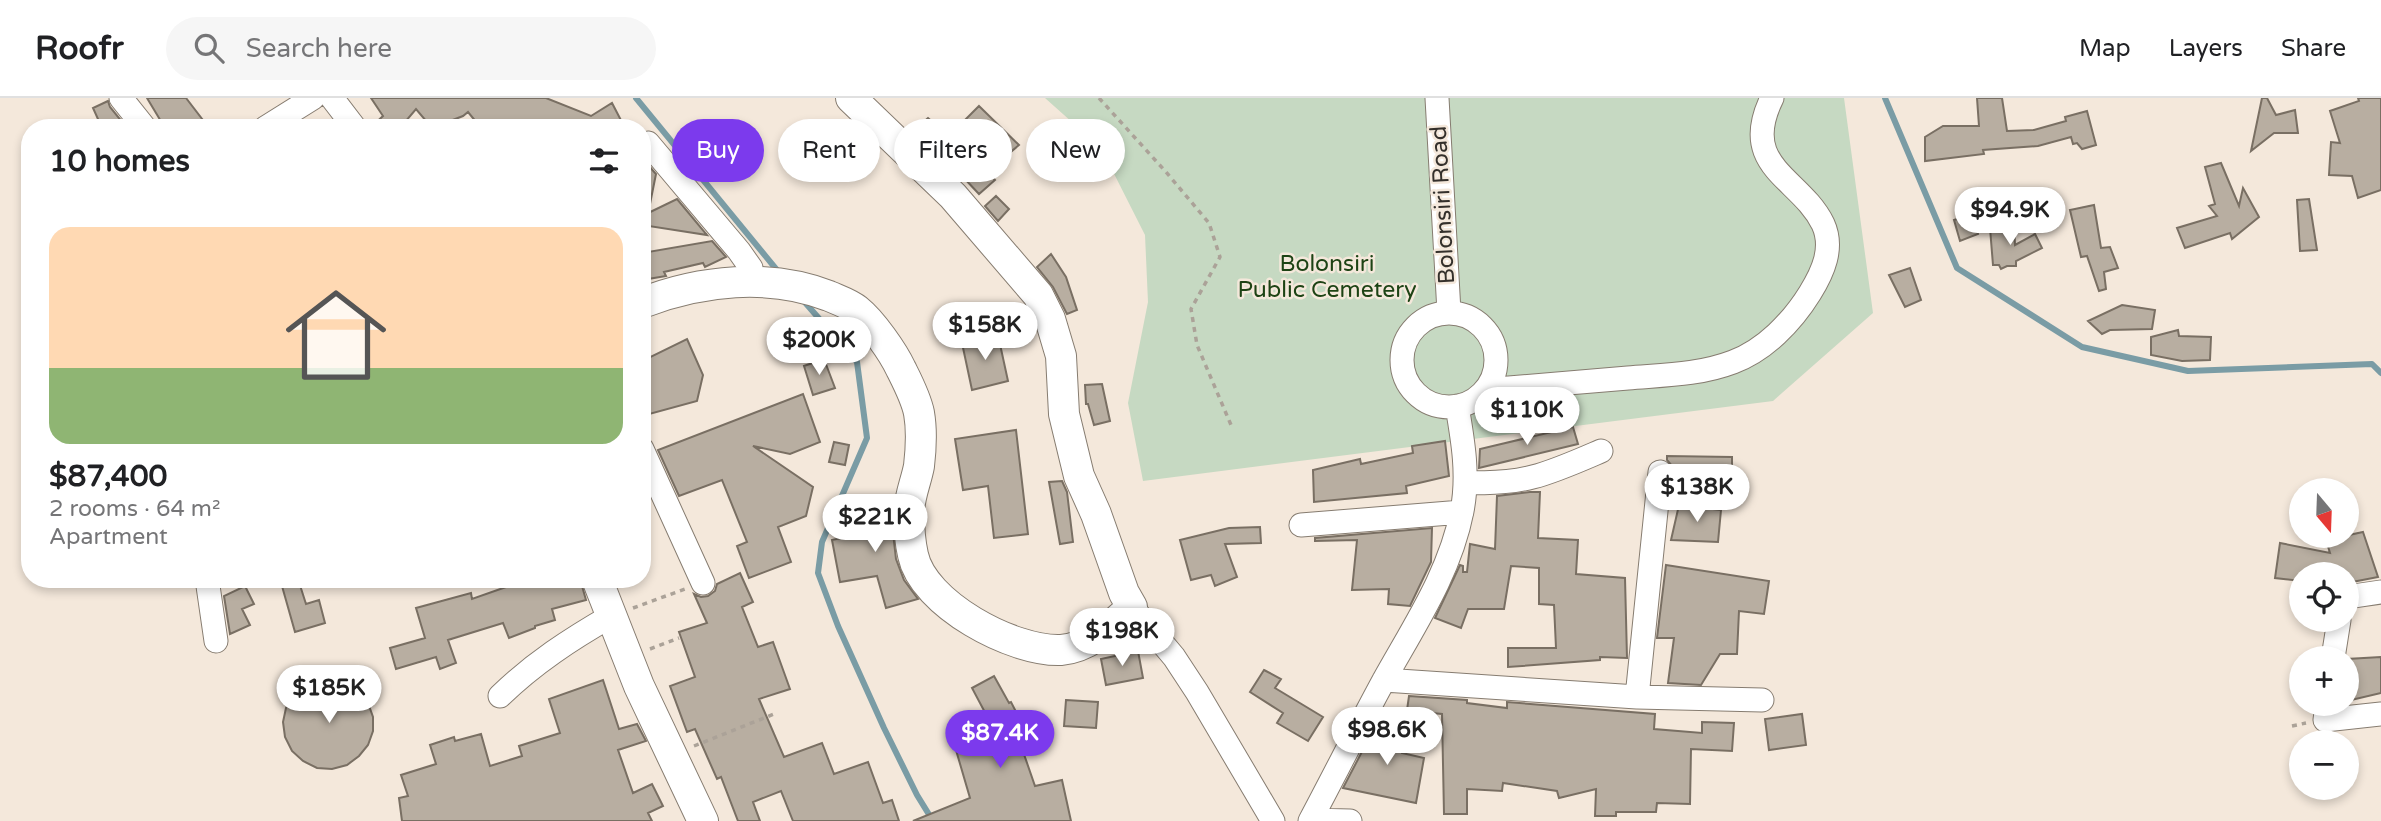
<!DOCTYPE html>
<html lang="en">
<head>
<meta charset="utf-8">
<style>
  :root { --surface:#fff; --page:#f6f6f6; --text:#202124; --muted:#757577; --line:#e0e0e0; --accent:#7c3aed }
  body { margin:0; font-family:"Varela Round",sans-serif; background:var(--page); color:var(--text); height:100vh; display:flex; flex-direction:column; font-size:26px; white-space:nowrap }
  * { box-sizing:border-box; margin:0 }
  p { font-size:23px; color:var(--muted) }
  .icon { flex:none; width:38px; height:38px; fill:none; stroke:currentColor; stroke-width:2; stroke-linecap:round; stroke-linejoin:round }
  .map { position:relative; flex:1; overflow:hidden }
  .panel { position:absolute; left:21px; top:21px; width:630px; height:469px; display:flex; flex-direction:column; background:var(--surface); border-radius:28px; box-shadow:0 4px 10px #0003 }
  .panel>* { flex:none }
  .top-card { position:absolute; left:672px; top:21px; width:665px; height:63px; display:flex; gap:14px }
  .needle { width:46px; rotate:161deg }
  .fabs { position:absolute; left:2289px; top:380px; display:grid; gap:14px }
  .fabs a { display:grid; place-items:center; width:70px; height:70px; border-radius:50%; background:var(--surface); box-shadow:0 4px 10px #0003; font-size:35px }
  .price { position:absolute; translate:-50% -60px; padding:0 16px; border-radius:24px; background:#fff; color:#222; font-size:23px; line-height:46px; filter:drop-shadow(0 2px 4px #0008) }
  .price::after { content:''; position:absolute; left:50%; top:42px; width:21px; height:16px; margin-left:-10px; background:inherit; clip-path:polygon(0 0,100% 0,50% 100%) }
  .price.active { background:var(--accent); color:#fff }
  ul { padding:0; list-style:none }
  li { display:grid; align-content:center; gap:14px; height:371px; padding:0 28px }
  li span { display:grid; place-items:center; height:217px; border-radius:21px; color:#555 }
  li>.icon { margin-inline-start:auto }
  span .icon { width:126px; height:126px; fill:#fffc; stroke-width:1 }
  li b { font-size:30px }
  h2 { display:flex; justify-content:space-between; align-items:center; height:84px; padding:0 28px; font-size:30px }
  .pill { padding:0 24px; border-radius:32px; background:var(--surface); box-shadow:0 4px 10px #0003; font-size:24px; line-height:63px }
  .pill.active { background:var(--accent); color:#fff }
  header { display:flex; align-items:center; gap:42px; box-sizing:border-box; height:98px; padding:0 35px; background:var(--surface); border-bottom:2px solid var(--line) }
  header strong { font-size:33px }
  nav { display:flex; gap:38px; margin-inline-start:auto; font-size:24px }
  .search { width:490px; height:63px; background:var(--page); display:flex; align-items:center; gap:18px; box-sizing:border-box; padding:0 24px; border-radius:38px; color:var(--muted); font-size:26px }
  .map>svg:first-child { display:block }
  .green { fill:#c6d9c2 }
  .lines { fill:none; stroke-linecap:round; stroke-linejoin:round }
  .stream { stroke:#7a9ca5; stroke-width:6 }
  .building { fill:#b8aea1; stroke:#796f63; stroke-width:2 }
  .minor-casing { stroke:#867c70; stroke-width:25 }
  .major-casing { stroke:#867c70; stroke-width:32 }
  .path { stroke:#aba298; stroke-width:3.5; stroke-dasharray:5 5; stroke-linecap:butt }
  .minor { stroke:#fff; stroke-width:23 }
  .major { stroke:#fff; stroke-width:30 }
  .labels { text-anchor:middle; dominant-baseline:central; stroke-width:5; stroke-linejoin:round; paint-order:stroke }
  .street-label { font-size:23px; fill:#34302b; stroke:#f4e8db }
  .park-label { font-size:23px; fill:#1d4314; stroke:#f4e8db }
</style>
</head>
<body>
<header>
<strong>Roofr</strong>
<div class="search"><svg class="icon" aria-label="search" viewBox="0 0 24 24"><circle cx="10" cy="10" r="6"/><path d="M15 15l6 6"/></svg>Search here</div>
<nav><a>Map</a><a>Layers</a><a>Share</a></nav>
</header>
<div class="map">
<svg width="2381" height="723" viewBox="0 0 2381 723">
  <rect width="100%" height="100%" fill="#f4e8db"/>
  <path class="green" d="M 1045,0 L 1844,0 L 1873,215 L 1773,303 L 1143,383 L 1128,305 L 1148,204 L 1145,137 L 1101,50 Z"/>
  <g class="lines">
    <path class="stream" d="M 636,0 L 781,177
      M 1885,0 L 1957,170 L 2082,249 L 2188,273 L 2372,266 L 2381,275
      M 802,201 L 857,264 L 867,340 L 822,444 L 818,475 L 838,528 L 884,630 L 917,697 L 933,723"/>
  </g>
  <path class="building" d="M 147,0 L 186,0 L 209,30 L 165,30 Z
    M 371,0 L 546,0 L 591,18 L 612,5 L 625,30 L 481,30 L 468,14 L 463,18 L 432,30 L 416,11 L 400,30 L 370,30 L 383,18 Z
    M 1977,0 L 2002,0 L 2007,33 L 2034,32 L 2066,23 L 2065,19 L 2087,13 L 2096,47 L 2082,51 L 2077,45 L 2073,46 L 2071,39 L 2038,48 L 1983,52 L 1984,56 L 1925,63 L 1925,39 L 1943,28 L 1979,28 Z
    M 2262,0 L 2267,0 L 2276,17 L 2295,12 L 2298,35 L 2274,35 L 2251,53 Z
    M 2358,0 L 2381,0 L 2381,92 L 2358,100 L 2352,78 L 2329,77 L 2331,44 L 2340,45 L 2330,13 L 2359,3 Z
    M 108,3 L 110,9 L 127,30 L 102,30 L 93,10 Z
    M 979,8 L 1019,47 L 987,74 L 995,82 L 979,96 L 934,48 L 932,50 L 913,33 L 928,20 L 949,38 Z
    M 642,60 L 656,76 L 650,106 L 642,106 Z
    M 2221,65 L 2239,108 L 2243,90 L 2259,119 L 2232,141 L 2230,135 L 2185,150 L 2177,130 L 2217,118 L 2209,108 L 2215,106 L 2205,69 Z
    M 996,98 L 1009,111 L 998,123 L 985,108 Z
    M 677,101 L 707,137 L 642,127 L 642,118 Z
    M 2309,101 L 2317,152 L 2300,153 L 2297,102 Z
    M 2094,107 L 2101,150 L 2110,149 L 2118,170 L 2104,174 L 2106,191 L 2099,193 L 2087,158 L 2081,159 L 2070,112 Z
    M 1971,117 L 1978,136 L 1960,143 L 1954,122 Z
    M 2014,127 L 2015,147 L 2035,136 L 2042,150 L 2016,163 L 2016,168 L 2007,168 L 2001,171 L 1999,167 L 1993,167 L 1990,130 Z
    M 712,143 L 726,159 L 705,169 L 703,165 L 664,174 L 666,178 L 642,182 L 642,155 Z
    M 1051,156 L 1066,179 L 1077,212 L 1067,216 L 1053,189 L 1037,169 Z
    M 1910,170 L 1921,202 L 1905,209 L 1889,177 Z
    M 2122,207 L 2155,212 L 2152,231 L 2110,232 L 2102,236 L 2088,223 Z
    M 2178,232 L 2179,238 L 2211,239 L 2210,262 L 2182,263 L 2151,257 L 2151,239 Z
    M 998,237 L 1008,283 L 972,292 L 962,245 Z
    M 687,241 L 703,277 L 697,303 L 642,318 L 642,263 Z
    M 824,261 L 835,290 L 813,297 L 804,268 Z
    M 1102,286 L 1110,323 L 1094,327 L 1088,306 L 1086,306 L 1085,287 Z
    M 803,296 L 820,344 L 790,356 L 753,348 L 813,389 L 806,418 L 778,429 L 791,464 L 749,480 L 737,448 L 747,444 L 722,382 L 679,398 L 658,352 Z
    M 1573,329 L 1578,346 L 1479,370 L 1480,351 Z
    M 1016,332 L 1028,436 L 994,440 L 988,388 L 963,392 L 955,341 Z
    M 1445,343 L 1449,378 L 1406,388 L 1407,395 L 1314,404 L 1313,372 L 1360,361 L 1361,366 L 1413,355 L 1412,348 Z
    M 834,344 L 849,347 L 845,367 L 829,364 Z
    M 1667,358 L 1732,359 L 1732,383 L 1673,382 L 1673,369 L 1667,362 Z
    M 1062,383 L 1067,394 L 1073,444 L 1060,446 L 1049,384 Z
    M 1530,394 L 1540,394 L 1538,440 L 1578,442 L 1576,476 L 1625,480 L 1627,560 L 1600,559 L 1600,562 L 1508,569 L 1508,550 L 1556,550 L 1554,507 L 1539,506 L 1539,470 L 1511,468 L 1504,511 L 1468,511 L 1461,530 L 1435,520 L 1460,467 L 1463,468 L 1463,474 L 1467,474 L 1470,446 L 1495,451 L 1497,398 Z
    M 893,397 L 892,426 L 896,461 L 904,482 L 918,501 L 886,510 L 877,478 L 840,484 L 832,442 L 869,434 L 868,398 Z
    M 1679,407 L 1721,412 L 1718,444 L 1671,442 Z
    M 1260,429 L 1261,445 L 1225,446 L 1237,479 L 1215,488 L 1211,477 L 1191,482 L 1180,442 L 1229,430 Z
    M 1432,430 L 1431,464 L 1410,508 L 1388,506 L 1389,491 L 1352,492 L 1357,442 L 1315,443 L 1315,440 Z
    M 2363,434 L 2378,479 L 2347,485 L 2347,476 L 2301,476 L 2301,483 L 2275,480 L 2280,445 L 2330,455 L 2326,442 Z
    M 1666,467 L 1769,483 L 1764,516 L 1739,513 L 1737,556 L 1720,556 L 1701,587 L 1668,585 L 1674,540 L 1657,540 Z
    M 740,475 L 753,504 L 742,509 L 758,549 L 773,544 L 790,591 L 759,601 L 784,659 L 822,645 L 834,676 L 868,664 L 883,705 L 892,702 L 899,723 L 793,723 L 781,693 L 753,704 L 760,723 L 738,723 L 721,679 L 717,681 L 695,631 L 687,634 L 670,588 L 695,579 L 679,534 L 707,525 L 694,496 L 701,499 L 708,498 L 715,493 L 717,486 Z
    M 280,481 L 298,481 L 306,506 L 319,502 L 325,525 L 295,534 Z
    M 529,481 L 580,481 L 586,502 L 552,511 L 555,522 L 535,528 L 535,530 L 509,540 L 503,525 L 448,542 L 456,565 L 440,571 L 436,559 L 396,571 L 390,550 L 425,540 L 416,510 L 471,495 L 472,501 Z
    M 245,488 L 254,506 L 242,511 L 250,527 L 230,536 L 224,498 Z
    M 1138,553 L 1143,580 L 1106,587 L 1101,561 Z
    M 2381,559 L 2381,595 L 2347,603 L 2347,561 Z
    M 1264,572 L 1281,581 L 1275,590 L 1323,619 L 1308,643 L 1277,625 L 1283,615 L 1250,594 Z
    M 994,578 L 1009,605 L 1011,604 L 1027,635 L 1018,639 L 1035,688 L 1062,682 L 1071,723 L 913,723 L 970,700 L 951,635 L 989,622 L 972,590 Z
    M 334,581 L 348,585 L 359,594 L 368,605 L 373,619 L 373,633 L 368,647 L 359,658 L 347,667 L 332,671 L 317,670 L 303,663 L 292,653 L 285,639 L 283,624 L 286,610 L 296,594 L 304,610 L 316,605 L 311,585 Z
    M 603,582 L 619,631 L 637,626 L 646,643 L 618,652 L 633,695 L 652,686 L 663,708 L 648,715 L 652,723 L 402,723 L 399,700 L 408,698 L 401,677 L 436,666 L 430,647 L 454,639 L 455,643 L 481,636 L 490,668 L 522,658 L 519,648 L 560,635 L 549,601 Z
    M 1409,598 L 1467,602 L 1467,605 L 1507,610 L 1507,604 L 1655,616 L 1654,631 L 1702,635 L 1702,624 L 1734,625 L 1732,653 L 1691,651 L 1690,706 L 1657,705 L 1656,714 L 1616,714 L 1616,718 L 1595,718 L 1596,691 L 1559,700 L 1557,693 L 1503,685 L 1502,693 L 1467,691 L 1467,716 L 1444,716 L 1442,616 L 1432,615 L 1431,622 L 1406,619 Z
    M 1066,602 L 1098,604 L 1096,630 L 1064,628 Z
    M 1802,616 L 1806,647 L 1769,652 L 1765,621 Z
    M 1377,625 L 1405,632 L 1402,655 L 1424,660 L 1416,705 L 1343,690 Z"/>
  <g class="lines">
    <defs>
      <path id="minor" d="M 121,0 L 145,30
        M 332,0 L 355,30
        M 1437,0 L 1449,214
        M 265,30 L 313,0
        M 648,45 L 739,153 L 751,170 L 753,183
        M1402 262a47 47 0 1 1 94 0a47 47 0 1 1-94 0Z
        M 1485,292 C 1533,288 1581,284 1628,280 C 1663,277 1699,277 1733,264 C 1765,252 1792,224 1810,195 C 1823,174 1834,150 1823,126 C 1800,79 1738,69 1772,0
        M 642,351 L 703,485
        M 1466,384 C 1523,388 1550,375 1601,353
        M 1301,427 L 1462,414
        M 207,481 L 216,543
        M 2347,499 L 2381,494
        M 1132,509 L 1174,559 L 1197,594 L 1273,723
        M 2333,560 L 2339,522
        M 1384,582 L 1637,599 L 1762,602
        M 500,598 C 534,565 571,541 611,518
        M 1637,599 L 1660,374
        M 2327,606 L 2325,622 L 2381,616
        M 1311,722 L 1350,723
        M 1310,723 C 1335,676 1359,628 1384,582 C 1414,528 1450,475 1462,413 C 1469,378 1463,343 1457,308"/>
      <path id="major" d="M 642,205 C 700,182 770,175 829,198 C 838,202 850,206 857,212 C 872,224 893,254 901,271 C 908,285 916,300 919,315 C 922,332 921,351 919,368 C 916,384 909,399 909,415 C 909,428 910,444 913,457 C 923,506 1013,554 1061,552 C 1089,550 1112,527 1132,509 L 1124,495 L 1096,416 L 1079,378 L 1064,316 L 1061,258 L 1050,221 L 1038,197 L 953,98 L 851,0
        M 597,481 L 639,588 L 703,723"/>
    </defs>
    <use href="#minor" class="minor-casing"/>
    <use href="#major" class="major-casing"/>
    <path class="path" d="M 1099,0 L 1166,74 L 1209,125 L 1220,159 L 1191,211 L 1197,247 L 1231,327
      M 633,510 L 685,491
      M 650,551 L 679,540
      M 2292,628 L 2306,625
      M 694,648 L 774,616"/>
    <use href="#minor" class="minor"/>
    <use href="#major" class="major"/>
  </g>
  <g class="labels">
    <g class="street-label">
      <text transform="translate(1443 107) rotate(-93)">Bolonsiri Road</text>
    </g>
    <g class="park-label">
      <text x="1327" y="166">Bolonsiri<tspan x="1327" dy="26">Public Cemetery</tspan></text>
    </g>
  </g>
</svg>
<div class="fabs">
<a><svg class="needle" viewBox="-14 -14 28 28"><path d="M0-13l5 13h-10z" fill="#e53935"/><path d="M0 13l5-13h-10z" fill="#757577"/></svg></a>
<a><svg class="icon" aria-label="locate" viewBox="0 0 24 24"><circle cx="12" cy="12" r="6"/><path d="M12 2v4M12 18v4M2 12h4M18 12h4"/></svg></a>
<a>+</a>
<a>−</a>
</div>
<b class="price" style="left:2010px;top:149px">$94.9K</b>
<b class="price" style="left:985px;top:264px">$158K</b>
<b class="price" style="left:819px;top:279px">$200K</b>
<b class="price" style="left:1527px;top:349px">$110K</b>
<b class="price" style="left:1697px;top:426px">$138K</b>
<b class="price" style="left:875px;top:456px">$221K</b>
<b class="price" style="left:1122px;top:570px">$198K</b>
<b class="price" style="left:329px;top:627px">$185K</b>
<b class="price" style="left:1387px;top:669px">$98.6K</b>
<b class="price active" style="left:1000px;top:672px">$87.4K</b>
<div class="top-card">
<a class="pill active">Buy</a>
<a class="pill">Rent</a>
<a class="pill">Filters</a>
<a class="pill">New</a>
</div>
<section class="panel">
<h2>10 homes<svg class="icon" aria-label="filters" viewBox="0 0 24 24"><path d="M4 7h16M4 17h16"/><circle cx="9" cy="7" r="2"/><circle cx="15" cy="17" r="2"/></svg></h2>
<ul>
<li><span style="background:linear-gradient(#ffd9b3 65%,#8fb573 0)"><svg class="icon" aria-label="home" viewBox="0 0 24 24"><path d="M3 11l9-7 9 7M6 9v11h12V9"/></svg></span><div><b>$87,400</b><p>2 rooms · 64 m²</p><p>Apartment</p></div></li>
</ul>
</section>
</div>
</body>
</html>
